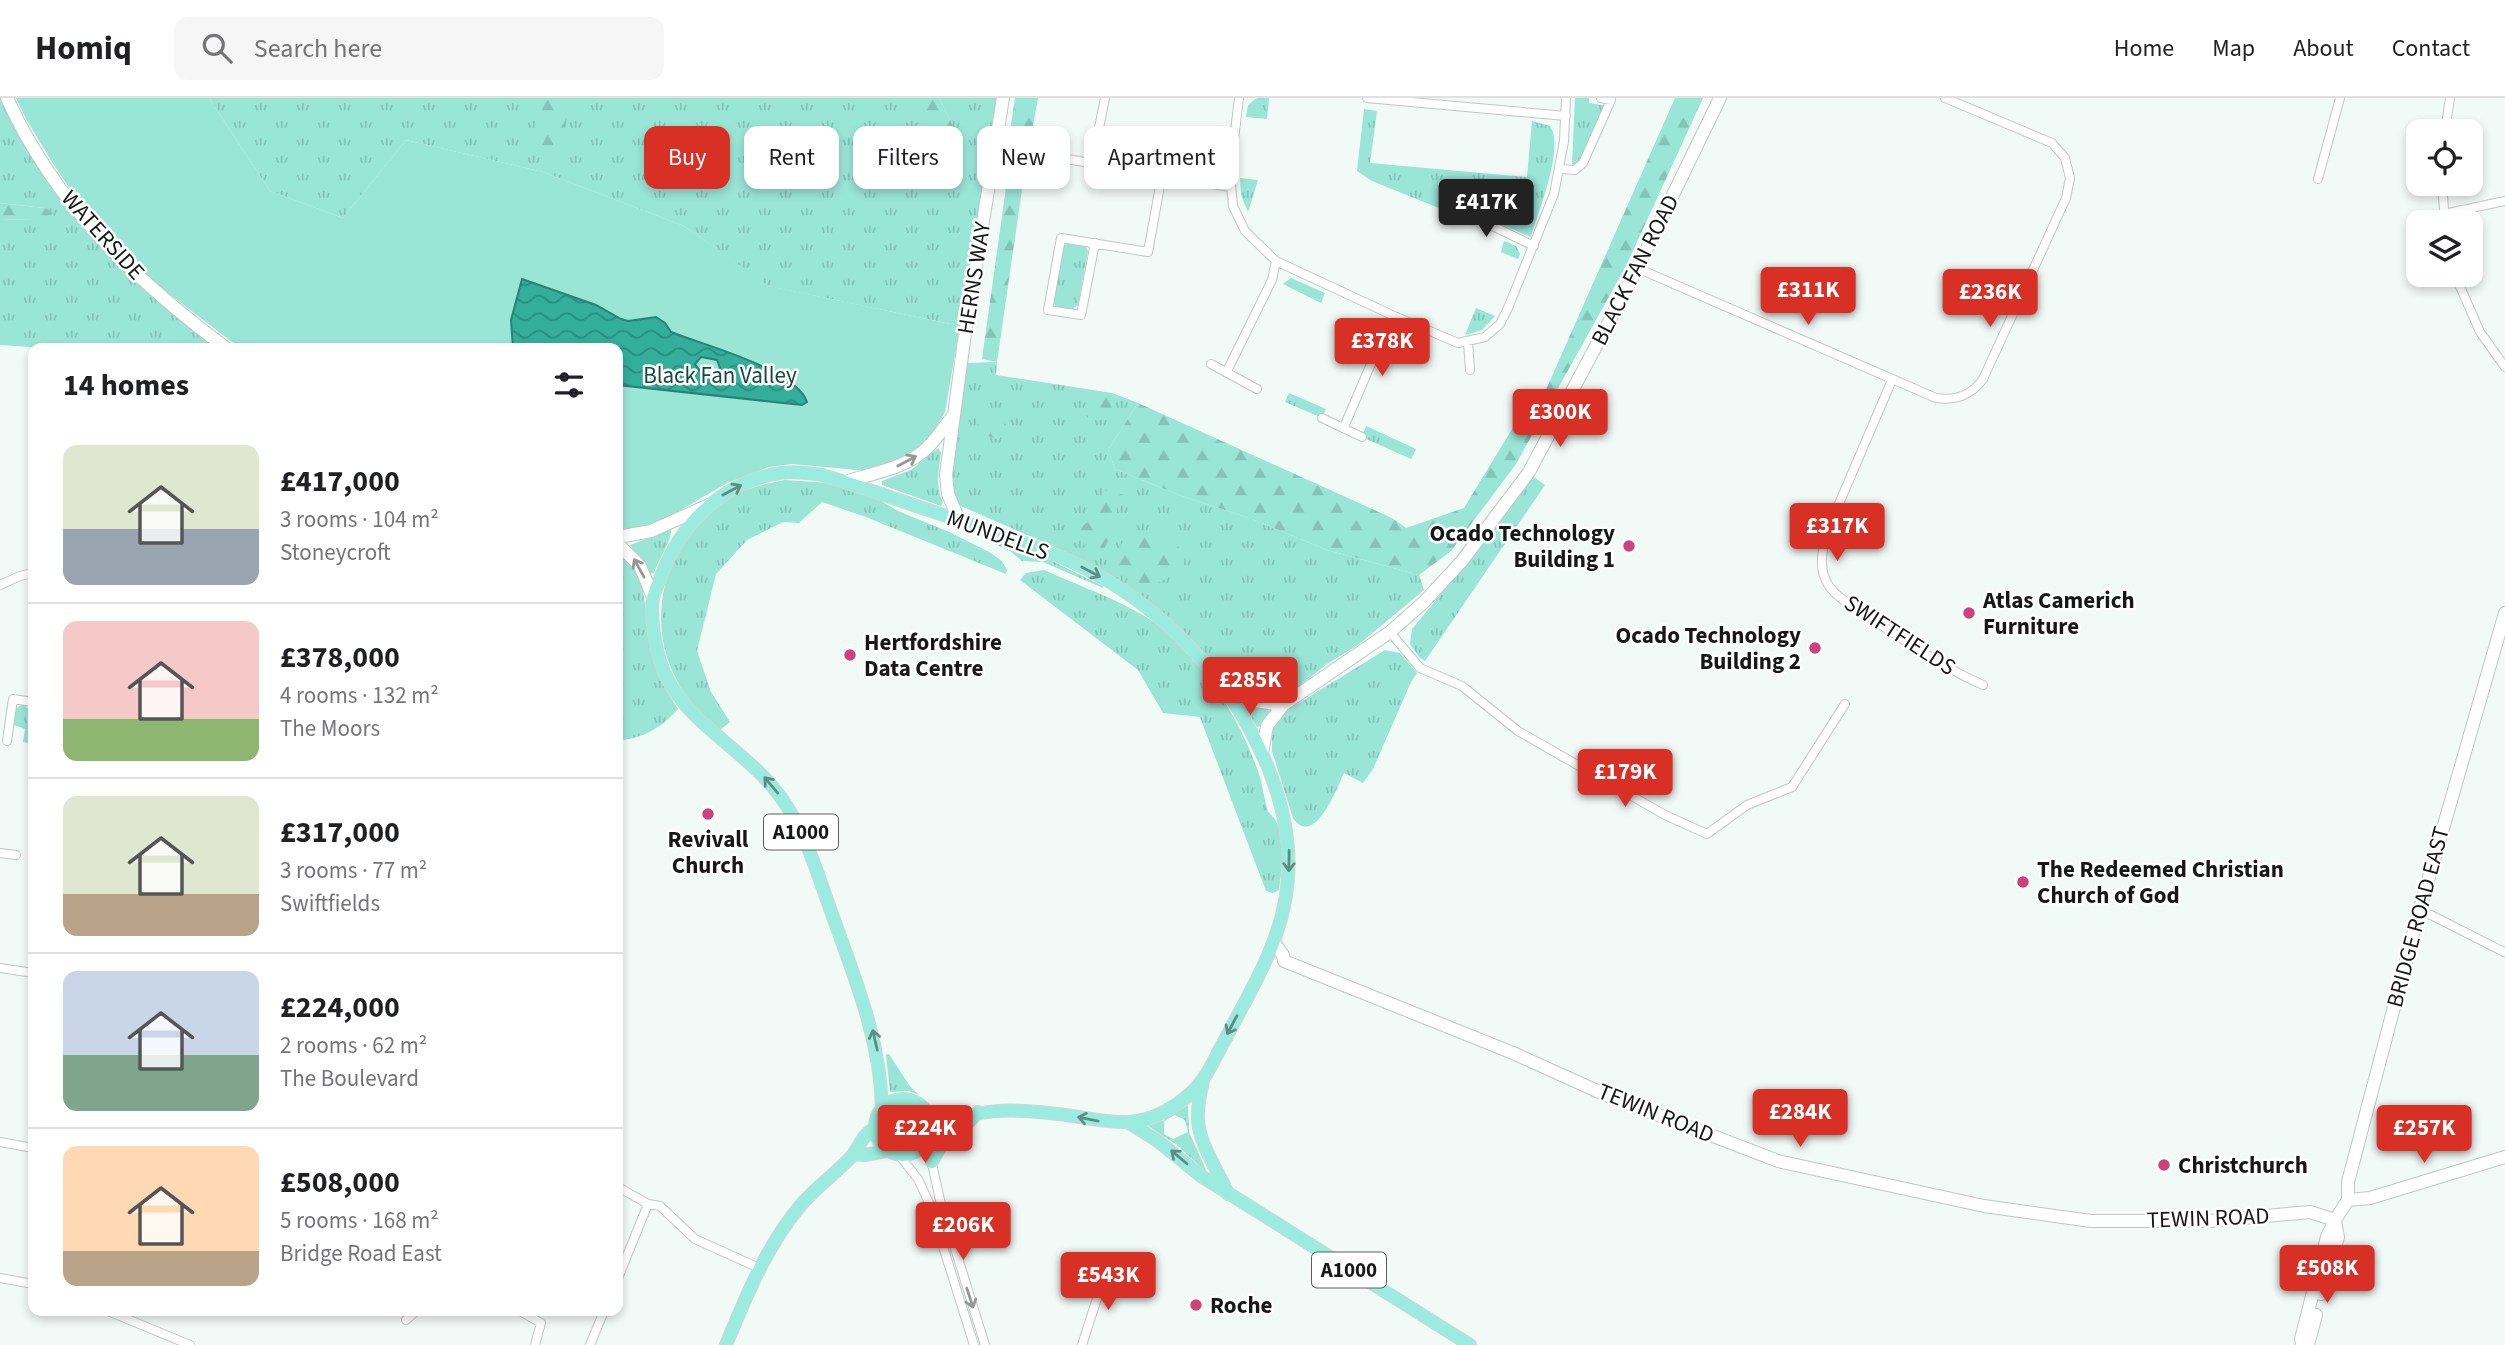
<!DOCTYPE html>
<html lang="en">
<head>
<meta charset="utf-8">
<style>
  :root { --surface:#fff; --page:#f6f6f6; --text:#202124; --muted:#757577; --line:#e0e0e0; --accent:#d93025 }
  body { margin:0; font-family:"Source Sans 3",sans-serif; background:var(--page); color:var(--text); height:100vh; display:flex; flex-direction:column; font-size:26px; white-space:nowrap }
  * { box-sizing:border-box; margin:0 }
  p { font-size:23px; color:var(--muted) }
  .icon { flex:none; width:38px; height:38px; fill:none; stroke:currentColor; stroke-width:2; stroke-linecap:round; stroke-linejoin:round }
  .map { position:relative; flex:1; overflow:hidden }
  .panel { position:absolute; left:28px; top:245px; width:595px; height:973px; display:flex; flex-direction:column; background:var(--surface); border-radius:14px; box-shadow:0 4px 10px #0003 }
  .panel>* { flex:none }
  .top-card { position:absolute; left:644px; top:28px; width:665px; height:63px; display:flex; gap:14px }
  .buttons { position:absolute; left:2406px; top:21px; display:grid; gap:14px }
  .buttons a { display:grid; place-items:center; width:77px; height:77px; border-radius:14px; background:var(--surface); box-shadow:0 4px 10px #0003; font-size:35px }
  .price { position:absolute; translate:-50% -60px; padding:0 16px; border-radius:7px; background:var(--accent); color:#fff; font-size:23px; line-height:46px; filter:drop-shadow(0 2px 4px #0008) }
  .price::after { content:''; position:absolute; left:50%; top:42px; width:21px; height:16px; margin-left:-10px; background:inherit; clip-path:polygon(0 0,100% 0,50% 100%) }
  .price.active { background:#222; color:#fff }
  ul { padding:0; list-style:none }
  li { display:flex; align-items:center; gap:21px; height:175px; padding:0 35px }
  li+li { border-top:2px solid var(--line) }
  li span { display:grid; place-items:center; flex:none; width:196px; height:140px; border-radius:14px; color:#555 }
  li>.icon { margin-inline-start:auto }
  span .icon { width:84px; height:84px; fill:#fffc; stroke-width:1 }
  li b { font-size:30px }
  h2 { display:flex; justify-content:space-between; align-items:center; height:84px; padding:0 35px; font-size:30px }
  .tag { padding:0 24px; border-radius:14px; background:var(--surface); box-shadow:0 4px 10px #0003; font-size:24px; line-height:63px }
  .tag.active { background:var(--accent); color:#fff }
  header { display:flex; align-items:center; gap:42px; box-sizing:border-box; height:98px; padding:0 35px; background:var(--surface); border-bottom:2px solid var(--line) }
  header strong { font-size:33px }
  nav { display:flex; gap:38px; margin-inline-start:auto; font-size:24px }
  .search { width:490px; height:63px; background:var(--page); display:flex; align-items:center; gap:18px; box-sizing:border-box; padding:0 24px; border-radius:14px; color:var(--muted); font-size:26px }
  .map>svg:first-child { display:block }
  .grass { fill:url(#grass-tufts); fill-rule:evenodd }
  .forest { fill:url(#forest-firs) }
  .park { fill:#99e5d6 }
  .water { fill:url(#water-waves); stroke:#2a8174; stroke-width:2; fill-rule:evenodd }
  .lines { fill:none; stroke-linecap:round; stroke-linejoin:round }
  .street-casing { stroke:#bfc7c5; stroke-width:10 }
  .secondary-casing { stroke:#bfc7c5; stroke-width:14 }
  .primary-casing { stroke:#d5d5d5; stroke-width:14 }
  .street { stroke:#fff; stroke-width:8 }
  .secondary { stroke:#fff; stroke-width:12 }
  .primary { stroke:#9aecdf; stroke-width:12 }
  .oneway { stroke:#969797 }
  .oneway2 { stroke:#5f8d85 }
  .poi-dot { fill:#cd4278; stroke:#fff; stroke-width:2.5 }
  .labels { text-anchor:middle; dominant-baseline:central; stroke-width:5; stroke-linejoin:round; paint-order:stroke }
  .shield { fill:#fff; stroke:#5c5d5d; stroke-width:2 }
  .shield-label { font-size:21px; font-weight:bold; fill:#161818 }
  .street-label { font-size:23px; fill:#161818; stroke:#fff }
  .park-label { font-size:23px; fill:#154840; stroke:#fff }
  .poi-label { font-size:23px; font-weight:bold; fill:#161818; stroke:#fff; text-anchor:start }
</style>
</head>
<body>
<header>
<strong>Homiq</strong>
<div class="search"><svg class="icon" aria-label="search" viewBox="0 0 24 24"><circle cx="10" cy="10" r="6"/><path d="M15 15l6 6"/></svg>Search here</div>
<nav><a>Home</a><a>Map</a><a>About</a><a>Contact</a></nav>
</header>
<div class="map">
<svg width="2505" height="1247" viewBox="0 0 2505 1247">
  <defs>
    <pattern id="grass-tufts" width="24" height="20" patternUnits="userSpaceOnUse" patternTransform="scale(1.75)"><rect width="24" height="20" fill="#99e5d6"/><path d="M3 7l-1-3M5 7V3M7 7l1-3M15 17l-1-3M17 17v-4M19 17l1-3" fill="none" stroke="#83c4b7"/></pattern>
    <pattern id="forest-firs" width="22" height="20" patternUnits="userSpaceOnUse" patternTransform="scale(1.75)"><rect width="22" height="20" fill="#99e5d6"/><path d="M5 1l3.5 6h-7zM16 11l3.5 6h-7z" fill="#83c4b7"/></pattern>
    <pattern id="water-waves" width="16" height="10" patternUnits="userSpaceOnUse" patternTransform="scale(1.75)"><rect width="16" height="10" fill="#32ae9b"/><path d="M0 5q4-4 8 0t8 0" fill="none" stroke="#298d7d"/></pattern>
  </defs>
  <rect width="100%" height="100%" fill="#f2faf8"/>
  <path class="grass" d="M 0,0 L 3,0 L 105,152 L 137,186 L 220,250 L 45,250 L 0,247 L 0,122 L 34,121 L 45,110 L 0,105 Z
    M 209,0 L 920,0 L 963,47 L 939,0 L 998,0 L 960,228 L 768,188 L 684,128 L 543,74 L 406,42 L 343,120 L 270,93 Z
    M 1257,0 L 1269,0 L 1267,21 L 1246,19 L 1248,7 Z
    M 1575,0 L 1589,0 L 1589,5 L 1608,8 L 1582,60 L 1574,68 L 1572,66 Z
    M 1364,11 L 1377,13 L 1370,65 L 1527,79 L 1532,23 L 1550,28 C 1565,50 1538,114 1531,139 L 1450,105 L 1446,113 L 1372,83 L 1357,73 Z
    M 1240,80 L 1258,82 L 1248,114 L 1241,97 Z
    M 1504,143 L 1516,148 L 1520,156 L 1518,161 L 1501,154 Z
    M 1068,145 L 1085,148 L 1088,153 L 1078,207 L 1072,212 L 1056,209 L 1053,204 L 1062,149 Z
    M 1291,180 L 1325,195 L 1321,205 L 1283,186 Z
    M 1476,210 L 1495,218 L 1482,232 L 1465,237 Z
    M 997,264 L 996,277 L 1112,295 L 1138,305 L 1108,352 L 1115,371 L 1179,397 L 1252,421 L 1327,452 L 1419,477 L 1424,492 L 1358,547 L 1327,566 L 1294,592 L 1281,598 L 1255,598 L 1245,595 L 1236,588 L 1181,531 L 1145,501 L 1111,477 L 1061,452 L 961,408 L 955,402 L 950,392 L 967,265 Z
    M 1289,295 L 1326,311 L 1322,320 L 1285,304 Z
    M 1366,328 L 1416,351 L 1411,361 L 1362,339 Z
    M 938,350 L 941,355 C 939,372 935,388 943,405 L 941,408 L 882,387 L 882,383 L 911,372 Z
    M 1531,377 L 1545,387 L 1425,563 L 1420,560 L 1410,546 L 1412,531 L 1492,434 Z
    M 785,382 L 830,385 L 876,400 L 898,413 L 949,434 L 989,454 L 1002,463 L 1007,472 L 1006,476 L 866,419 L 822,404 L 799,425 L 783,424 L 747,442 L 716,476 L 697,553 L 711,594 L 730,624 L 720,632 C 702,617 685,601 675,579 C 646,522 664,448 715,409 C 734,394 761,386 785,382 Z
    M 669,432 L 671,432 C 672,442 658,463 654,475 L 649,476 L 630,447 Z
    M 984,437 L 1044,459 L 1103,488 L 1103,490 L 1043,464 L 1022,463 L 1010,453 L 983,441 Z
    M 618,451 L 636,469 L 641,481 L 653,558 L 666,592 L 678,611 C 660,631 645,639 618,643 Z
    M 1044,472 C 1077,487 1115,500 1146,519 C 1198,551 1238,617 1258,673 C 1263,687 1264,701 1268,714 C 1290,731 1282,768 1279,792 L 1273,795 L 1266,793 L 1200,619 L 1163,615 L 1138,572 L 1020,482 L 1026,475 Z
    M 1385,552 L 1400,555 L 1417,575 L 1411,584 L 1373,671 L 1363,685 L 1344,675 C 1337,690 1314,751 1293,720 L 1272,653 L 1272,629 L 1281,616 Z
    M 24,606 L 28,611 L 33,612 L 33,646 L 23,644 L 25,631 L 14,627 L 16,610 Z
    M 1249,607 L 1259,611 L 1268,611 L 1270,614 L 1260,628 L 1257,629 L 1245,610 Z
    M 889,956 L 909,987 L 919,997 L 909,993 L 890,994 L 886,957 Z
    M 1188,1007 L 1189,1034 L 1206,1072 L 1205,1073 L 1177,1047 L 1148,1028 L 1164,1022 ZM 1175,1017 L 1185,1022 L 1188,1034 L 1173,1041 L 1164,1036 L 1164,1023 Z
    M885 1027a18 18 0 1 1 36 0a18 18 0 1 1-36 0Z"/>
  <path class="forest" d="M 545,0 L 568,0 L 569,3 L 565,32 L 558,51 L 543,50 L 535,32 Z
    M 919,0 L 939,0 L 963,47 L 966,95 Z
    M 1015,0 L 1038,0 L 1031,39 L 1010,33 Z
    M 1675,0 L 1703,0 L 1626,168 L 1516,366 L 1451,453 L 1419,477 L 1327,452 L 1252,421 L 1179,397 L 1115,371 L 1108,352 L 1138,305 L 1392,420 L 1406,430 L 1464,410 L 1520,318 L 1528,308 L 1541,303 Z
    M 1010,61 L 1026,64 L 997,264 L 982,261 Z
    M 0,105 L 45,110 L 55,115 L 34,121 L 0,122 Z
    M 1096,295 L 1110,299 L 1112,310 L 1105,320 L 1098,323 L 1087,319 L 1084,310 L 1089,299 Z
    M 988,313 L 998,315 L 1009,332 L 996,341 L 981,335 L 977,323 Z
    M 1104,392 L 1124,397 L 1117,410 L 1117,422 L 1103,454 L 1087,452 L 1078,432 L 1095,418 Z
    M 1152,431 L 1164,434 L 1185,456 L 1184,466 C 1172,479 1149,495 1132,484 C 1127,481 1122,475 1118,471 L 1121,446 Z"/>
  <path class="park" d="M 16,0 L 209,0 L 270,93 L 343,120 L 406,42 L 543,74 L 684,128 L 769,188 L 960,228 L 945,314 L 929,341 L 915,355 L 898,364 L 868,373 L 792,366 L 769,369 L 727,385 L 650,430 L 618,434 L 618,250 L 240,250 L 156,186 L 114,146 L 78,103 L 54,67 L 26,21 Z"/>
  <path class="water" d="M 522,181 L 596,207 L 621,221 L 628,223 L 656,219 L 665,225 L 671,234 C 703,247 796,271 807,304 L 802,307 L 618,287 L 618,250 L 513,250 L 511,222 ZM 701,259 L 717,262 L 720,270 L 713,276 L 701,274 L 695,266 Z"/>
  <g class="lines">
    <defs>
      <path id="street" d="M 1239,0 L 1230,75 L 1233,108 L 1245,133 L 1276,163 L 1392,217 L 1458,245 L 1485,239 L 1500,226 L 1508,210 L 1554,96 L 1564,43 L 1566,0
        M 1367,0 L 1566,18
        M 2445,33 L 2450,0
        M 996,47 L 1026,54 L 1230,89
        M 1092,65 L 1105,0
        M 1560,71 L 1575,72 L 1583,65 L 1611,2 L 1601,0
        M 2318,81 L 2340,0
        M 2442,86 L 2445,124
        M 1451,108 L 1534,148
        M 2444,116 L 2505,103
        M 1095,145 L 1081,217 L 1048,212 L 1061,140 L 1148,154 L 1162,77
        M 1637,170 L 1936,300 C 1955,303 1972,297 1983,281 L 2066,100 L 2070,80 L 2065,60 L 2052,45 L 1945,0
        M 2455,177 L 2480,234 L 2505,269
        M 1468,244 L 1470,272
        M 1211,266 L 1257,291
        M 1227,273 L 1272,182 L 1276,163
        M 1892,282 L 1826,436 C 1822,454 1818,472 1829,488 C 1838,501 1855,509 1868,518 C 1905,543 1942,569 1983,587
        M 1322,320 L 1362,339
        M 1344,329 L 1392,217
        M 0,487 L 20,478 L 33,475
        M 1390,534 L 1420,570 L 1462,588 L 1518,633 L 1665,717 L 1707,736 L 1747,707 L 1792,689 L 1845,606
        M 7,643 L 13,601 L 33,604
        M 0,755 L 16,757
        M 2419,814 L 2431,817 L 2504,854
        M 0,870 L 33,875
        M 927,1043 L 940,1102 L 985,1247
        M 0,1044 L 33,1050
        M 899,1057 L 918,1081 L 930,1107 L 974,1247
        M 618,1089 L 648,1106 L 660,1108 L 695,1141 L 759,1170
        M 0,1180 L 33,1186
        M 618,1180 L 648,1106
        M 108,1213 L 190,1247
        M 520,1213 L 541,1225 L 535,1247
        M 406,1222 L 416,1213
        M 590,1247 L 604,1213
        M 1082,1247 L 1102,1185 L 1111,1170"/>
      <path id="secondary" d="M 7,0 C 55,106 135,182 226,250
        M 846,384 C 874,374 906,371 928,349 C 937,340 944,329 952,319
        M 959,422 L 948,396 L 946,377 L 965,235 L 1003,0
        M 618,439 L 651,433 L 709,407
        M 618,446 L 640,468 L 653,499
        M 1227,593 L 1254,603 L 1283,607
        M 1262,655 L 1267,628 L 1283,607 L 1390,534 L 1424,504 L 1462,463 L 1529,374 L 1637,171 L 1720,0
        M 1274,844 L 1283,857 L 1284,863 L 1513,955 L 1606,997 L 1778,1063 L 1984,1108 L 2091,1123 L 2209,1123 L 2310,1114 L 2335,1122
        M 2348,1102 L 2370,1100 L 2505,1059
        M 2321,1196 L 2338,1139 L 2335,1123
        M 2302,1247 L 2301,1241 L 2327,1139 L 2335,1122 L 2348,1102 L 2348,1084 L 2419,814 L 2505,515
        M 2308,1247 L 2316,1217"/>
      <path id="primary" d="M 1203,983 C 1200,996 1197,1009 1198,1022 C 1199,1046 1219,1074 1228,1096
        M875 1029a28 28 0 1 1 56 0a28 28 0 1 1-56 0Z
        M 882,1009 C 880,940 855,881 832,816 C 816,772 803,724 772,688 C 736,645 678,620 660,563 C 655,546 650,519 653,500 C 654,494 658,487 660,481 C 679,427 722,384 780,375 C 794,373 809,375 822,377 C 866,390 909,406 952,420 C 993,434 1035,447 1074,465 C 1162,506 1233,582 1269,672 C 1294,735 1296,792 1269,855 C 1257,884 1240,912 1226,940 C 1218,953 1212,969 1203,981 C 1197,990 1186,1000 1177,1006 C 1135,1036 1103,1021 1058,1016 C 1011,1010 974,1010 931,1031
        M 1129,1025 L 1158,1043 L 1201,1078 L 1470,1247
        M 853,1056 L 865,1057 L 887,1053
        M 932,1064 L 943,1044 L 964,1029 L 978,1014
        M 726,1247 C 746,1198 766,1149 800,1108 C 815,1090 835,1076 851,1059 C 860,1048 861,1039 874,1030"/>
    </defs>
    <use href="#street" class="street-casing"/>
    <use href="#secondary" class="secondary-casing"/>
    <use href="#primary" class="primary-casing"/>
    <use href="#street" class="street"/>
    <use href="#secondary" class="secondary"/>
    <use href="#primary" class="primary"/>
  </g>
  <defs><path id="oneway-shaft" d="M-6 0H5M1.5-3L5.5 0L1.5 3" fill="none" stroke-width="1.6" stroke-linecap="round" stroke-linejoin="round" transform="scale(1.75)"/></defs>
  <g class="oneway">
    <use href="#oneway-shaft" transform="translate(907 363) rotate(-28)"/>
    <use href="#oneway-shaft" transform="translate(639 470) rotate(-119)"/>
    <use href="#oneway-shaft" transform="translate(970 1200) rotate(72)"/>
  </g>
  <g class="oneway2">
    <use href="#oneway-shaft" transform="translate(732 392) rotate(-28)"/>
    <use href="#oneway-shaft" transform="translate(1091 474) rotate(28)"/>
    <use href="#oneway-shaft" transform="translate(771 687) rotate(-130)"/>
    <use href="#oneway-shaft" transform="translate(1289 763) rotate(91)"/>
    <use href="#oneway-shaft" transform="translate(1232 927) rotate(118)"/>
    <use href="#oneway-shaft" transform="translate(875 942) rotate(-103)"/>
    <use href="#oneway-shaft" transform="translate(1088 1021) rotate(-169)"/>
    <use href="#oneway-shaft" transform="translate(1179 1059) rotate(-140)"/>
  </g>
  <g class="poi-dot">
    <circle cx="1629" cy="448" r="7"/>
    <circle cx="1969" cy="515" r="7"/>
    <circle cx="1815" cy="550" r="7"/>
    <circle cx="850" cy="557" r="7"/>
    <circle cx="708" cy="716" r="7"/>
    <circle cx="2023" cy="784" r="7"/>
    <circle cx="2164" cy="1067" r="7"/>
    <circle cx="1196" cy="1207" r="7"/>
  </g>
  <g class="labels">
    <g class="shield">
      <rect x="764" y="716.5" width="74" height="35" rx="5"/>
      <rect x="1312" y="1154.5" width="74" height="35" rx="5"/>
    </g>
    <g class="shield-label">
      <text x="801" y="734">A1000</text>
      <text x="1349" y="1172">A1000</text>
    </g>
    <g class="street-label">
      <text transform="translate(103 137) rotate(48)">WATERSIDE</text>
      <text transform="translate(1635 172) rotate(-63)">BLACK FAN ROAD</text>
      <text transform="translate(974 180) rotate(-81)">HERNS WAY</text>
      <text transform="translate(998 437) rotate(20)">MUNDELLS</text>
      <text transform="translate(1900 537) rotate(33)">SWIFTFIELDS</text>
      <text transform="translate(2418 819) rotate(-75)">BRIDGE ROAD EAST</text>
      <text transform="translate(1656 1015) rotate(22)">TEWIN ROAD</text>
      <text transform="translate(2208 1120) rotate(-2)">TEWIN ROAD</text>
    </g>
    <g class="park-label">
      <text x="720" y="277">Black Fan Valley</text>
    </g>
    <g class="poi-label">
      <text x="1615" y="435" text-anchor="end">Ocado Technology<tspan x="1615" dy="26">Building 1</tspan></text>
      <text x="1983" y="502">Atlas Camerich<tspan x="1983" dy="26">Furniture</tspan></text>
      <text x="1801" y="537" text-anchor="end">Ocado Technology<tspan x="1801" dy="26">Building 2</tspan></text>
      <text x="864" y="544">Hertfordshire<tspan x="864" dy="26">Data Centre</tspan></text>
      <text x="708" y="741" text-anchor="middle">Revivall<tspan x="708" dy="26">Church</tspan></text>
      <text x="2037" y="771">The Redeemed Christian<tspan x="2037" dy="26">Church of God</tspan></text>
      <text x="2178" y="1067">Christchurch</text>
      <text x="1210" y="1207">Roche</text>
    </g>
  </g>
</svg>
<div class="buttons">
<a><svg class="icon" aria-label="locate" viewBox="0 0 24 24"><circle cx="12" cy="12" r="6"/><path d="M12 2v4M12 18v4M2 12h4M18 12h4"/></svg></a>
<a><svg class="icon" aria-label="layers" viewBox="0 0 24 24"><path d="M12 4l9 5-9 5-9-5zM3 14l9 5 9-5"/></svg></a>
</div>
<b class="price active" style="left:1486px;top:141px">£417K</b>
<b class="price" style="left:1808px;top:229px">£311K</b>
<b class="price" style="left:1990px;top:231px">£236K</b>
<b class="price" style="left:1382px;top:280px">£378K</b>
<b class="price" style="left:1560px;top:351px">£300K</b>
<b class="price" style="left:1837px;top:465px">£317K</b>
<b class="price" style="left:1250px;top:619px">£285K</b>
<b class="price" style="left:1625px;top:711px">£179K</b>
<b class="price" style="left:1800px;top:1051px">£284K</b>
<b class="price" style="left:925px;top:1067px">£224K</b>
<b class="price" style="left:2424px;top:1067px">£257K</b>
<b class="price" style="left:963px;top:1164px">£206K</b>
<b class="price" style="left:2327px;top:1207px">£508K</b>
<b class="price" style="left:1108px;top:1214px">£543K</b>
<div class="top-card">
<a class="tag active">Buy</a>
<a class="tag">Rent</a>
<a class="tag">Filters</a>
<a class="tag">New</a>
<a class="tag">Apartment</a>
</div>
<section class="panel">
<h2>14 homes<svg class="icon" aria-label="filters" viewBox="0 0 24 24"><path d="M4 7h16M4 17h16"/><circle cx="9" cy="7" r="2"/><circle cx="15" cy="17" r="2"/></svg></h2>
<ul>
<li><span style="background:linear-gradient(#dfe7d0 60%,#9aa5b1 0)"><svg class="icon" aria-label="home" viewBox="0 0 24 24"><path d="M3 11l9-7 9 7M6 9v11h12V9"/></svg></span><div><b>£417,000</b><p>3 rooms · 104 m²</p><p>Stoneycroft</p></div></li>
<li><span style="background:linear-gradient(#f6c9c9 70%,#8fb573 0)"><svg class="icon" aria-label="home" viewBox="0 0 24 24"><path d="M3 11l9-7 9 7M6 9v11h12V9"/></svg></span><div><b>£378,000</b><p>4 rooms · 132 m²</p><p>The Moors</p></div></li>
<li><span style="background:linear-gradient(#dfe7d0 70%,#b9a48a 0)"><svg class="icon" aria-label="home" viewBox="0 0 24 24"><path d="M3 11l9-7 9 7M6 9v11h12V9"/></svg></span><div><b>£317,000</b><p>3 rooms · 77 m²</p><p>Swiftfields</p></div></li>
<li><span style="background:linear-gradient(#c9d6e8 60%,#7fa58c 0)"><svg class="icon" aria-label="home" viewBox="0 0 24 24"><path d="M3 11l9-7 9 7M6 9v11h12V9"/></svg></span><div><b>£224,000</b><p>2 rooms · 62 m²</p><p>The Boulevard</p></div></li>
<li><span style="background:linear-gradient(#ffd9b3 75%,#b9a48a 0)"><svg class="icon" aria-label="home" viewBox="0 0 24 24"><path d="M3 11l9-7 9 7M6 9v11h12V9"/></svg></span><div><b>£508,000</b><p>5 rooms · 168 m²</p><p>Bridge Road East</p></div></li>
</ul>
</section>
</div>
</body>
</html>
